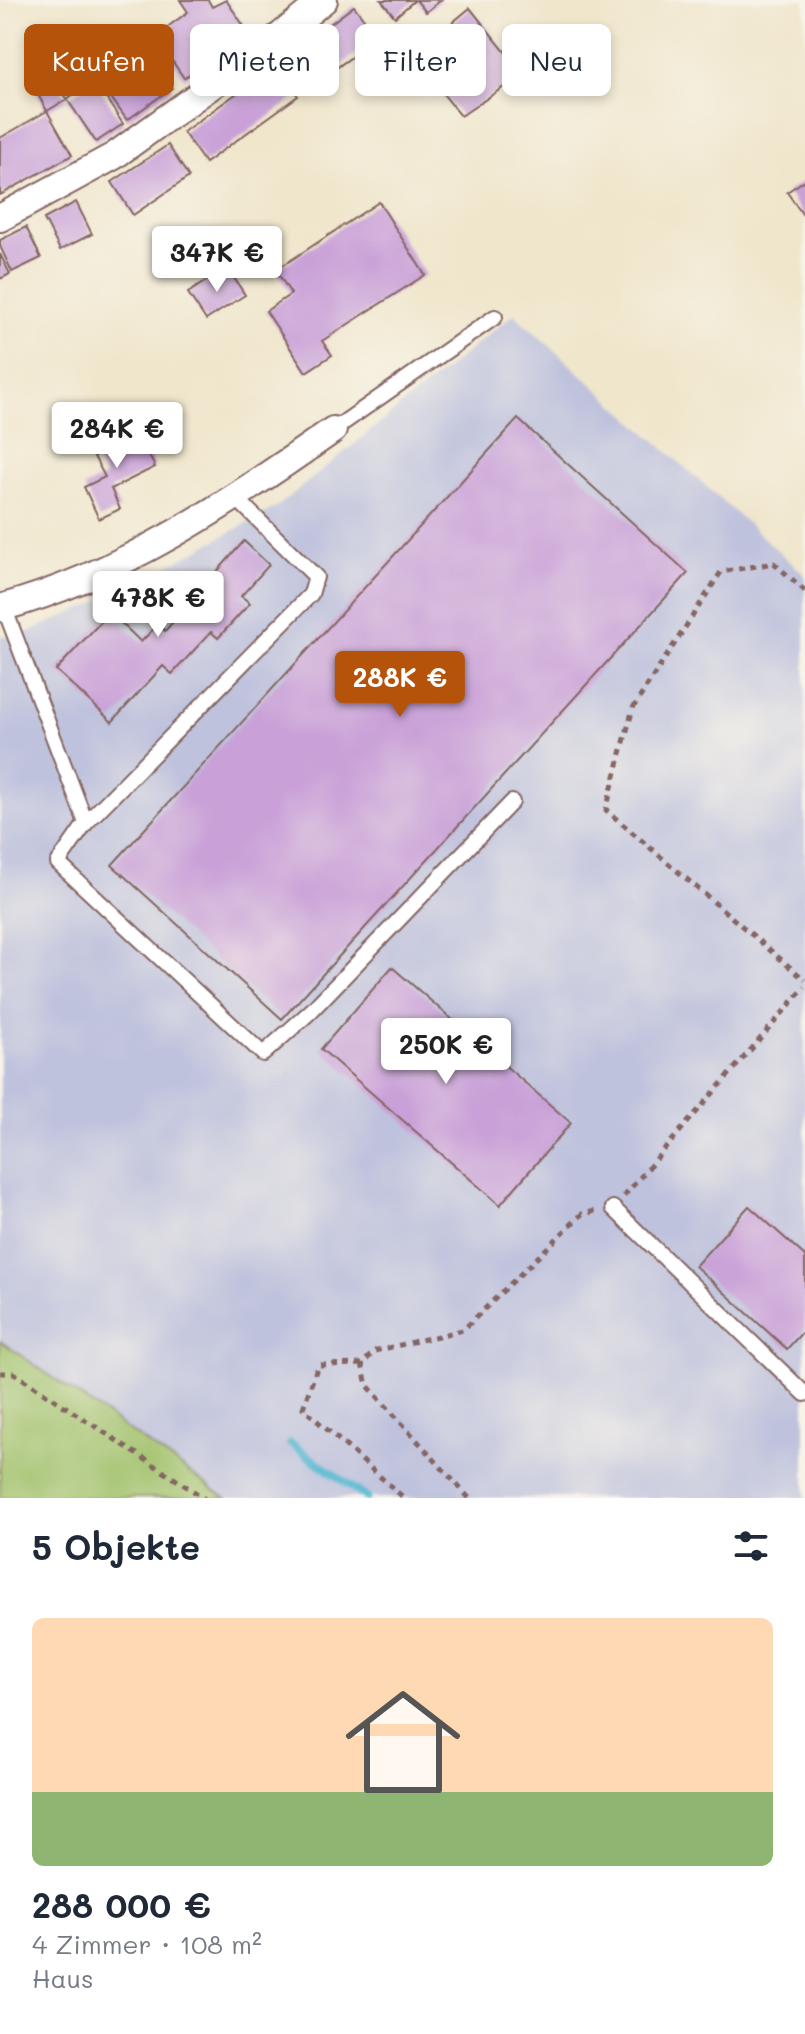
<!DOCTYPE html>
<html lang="de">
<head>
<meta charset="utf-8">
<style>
  :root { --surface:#fff; --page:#f6f6f7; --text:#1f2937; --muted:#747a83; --accent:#b45309 }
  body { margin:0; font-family:Mali,sans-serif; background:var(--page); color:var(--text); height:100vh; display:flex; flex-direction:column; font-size:30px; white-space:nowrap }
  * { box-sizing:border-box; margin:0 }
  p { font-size:26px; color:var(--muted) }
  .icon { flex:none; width:44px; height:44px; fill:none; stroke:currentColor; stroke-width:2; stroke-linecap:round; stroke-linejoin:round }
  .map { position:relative; height:1498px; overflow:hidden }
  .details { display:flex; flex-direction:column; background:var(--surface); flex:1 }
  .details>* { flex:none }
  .top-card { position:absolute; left:24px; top:24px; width:758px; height:72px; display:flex; gap:16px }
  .price { position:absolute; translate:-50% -68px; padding:0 18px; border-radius:8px; background:#fff; color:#222; font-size:26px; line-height:52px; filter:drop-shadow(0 2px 4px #0008) }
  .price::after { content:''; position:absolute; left:50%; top:48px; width:24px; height:18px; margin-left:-12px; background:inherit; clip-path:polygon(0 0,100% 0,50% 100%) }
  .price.active { background:var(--accent); color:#fff }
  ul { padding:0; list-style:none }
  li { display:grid; align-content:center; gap:16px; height:424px; padding:0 32px }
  li span { display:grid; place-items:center; height:248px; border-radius:12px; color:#555 }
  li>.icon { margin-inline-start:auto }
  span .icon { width:144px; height:144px; fill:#fffc; stroke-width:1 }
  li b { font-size:34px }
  h2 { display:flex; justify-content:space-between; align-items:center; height:96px; padding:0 32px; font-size:34px }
  .pill { padding:0 28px; border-radius:12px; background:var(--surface); box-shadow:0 4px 12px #0003; font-size:28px; line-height:72px }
  .pill.active { background:var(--accent); color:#fff }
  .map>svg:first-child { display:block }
  .industrial { fill:#bfc2dd }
  .green { fill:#a0c16a; stroke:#75704a; stroke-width:2 }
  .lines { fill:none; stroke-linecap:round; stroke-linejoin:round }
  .stream { stroke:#52b8d1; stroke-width:8 }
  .building { fill:#c9a1d8 }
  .lane-casing { stroke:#846563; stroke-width:18 }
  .street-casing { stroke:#846563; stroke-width:30 }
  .path { stroke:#846563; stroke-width:5; stroke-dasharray:6 6; stroke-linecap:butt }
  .lane { stroke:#fff; stroke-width:14 }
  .street { stroke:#fff; stroke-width:26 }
</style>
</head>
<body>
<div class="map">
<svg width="805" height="1498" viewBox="0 0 805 1498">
  <rect width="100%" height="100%" fill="#f7f3e8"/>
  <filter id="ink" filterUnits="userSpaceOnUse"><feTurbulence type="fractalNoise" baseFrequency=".0125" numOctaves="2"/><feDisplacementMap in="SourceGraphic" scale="16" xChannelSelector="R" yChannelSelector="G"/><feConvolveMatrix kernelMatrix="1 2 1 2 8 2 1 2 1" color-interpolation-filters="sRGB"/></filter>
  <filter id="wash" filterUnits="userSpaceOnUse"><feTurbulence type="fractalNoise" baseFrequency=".006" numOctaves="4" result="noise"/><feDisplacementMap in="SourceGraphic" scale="32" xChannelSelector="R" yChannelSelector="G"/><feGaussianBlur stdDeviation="1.8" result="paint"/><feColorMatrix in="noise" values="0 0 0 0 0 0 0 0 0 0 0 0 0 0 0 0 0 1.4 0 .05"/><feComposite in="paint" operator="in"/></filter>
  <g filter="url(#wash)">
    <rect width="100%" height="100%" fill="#f0e6cc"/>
    <path class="industrial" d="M 514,314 L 805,575 L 805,1498 L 226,1498 L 0,1341 L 0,636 L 21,635 L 115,595 L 278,506 Z"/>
    <path class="green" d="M 0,1341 L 226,1498 L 0,1498 Z"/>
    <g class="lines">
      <path class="stream" d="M 290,1443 L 367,1498"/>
    </g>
    <g id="blocks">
      <path class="building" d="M 180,0 L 208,0 L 212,7 L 226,0 L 248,32 L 184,78 L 155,36 L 188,12 Z
        M 381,0 L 415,0 L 395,17 Z
        M 416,0 L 441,0 L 426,12 Z
        M 354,6 L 383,44 L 369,55 L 364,48 L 303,92 L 281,61 Z
        M 470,8 L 523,74 L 461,116 L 412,56 Z
        M 140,43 L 172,88 L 127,120 L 105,89 L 128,72 L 118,58 Z
        M 276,65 L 298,96 L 205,163 L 183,132 Z
        M 50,68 L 67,99 L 47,111 L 30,80 Z
        M 94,80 L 123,124 L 96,142 L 67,99 Z
        M 47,111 L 72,155 L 0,195 L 0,138 Z
        M 168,145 L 189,177 L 133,215 L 112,182 Z
        M 805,180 L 805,218 L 787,192 Z
        M 76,202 L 92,234 L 60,250 L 44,219 Z
        M 379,202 L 425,275 L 322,341 L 332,355 L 306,372 L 266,311 L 291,294 L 276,270 Z
        M 26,227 L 41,258 L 12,272 L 0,246 L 0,240 Z
        M 0,254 L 10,274 L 0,279 Z
        M 227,267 L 245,295 L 206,320 L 188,293 Z
        M 518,419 L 688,573 L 282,1019 L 112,865 Z
        M 135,428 L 155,467 L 111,489 L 120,509 L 99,519 L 84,487 L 105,477 L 91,451 Z
        M 244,541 L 269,565 L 241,596 L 250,603 L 218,638 L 211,632 L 172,674 L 163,666 L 112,722 L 56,670 L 110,612 L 141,642 L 158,624 L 165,631 Z
        M 392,967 L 571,1123 L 500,1205 L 321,1049 Z
        M 749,1206 L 805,1256 L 805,1329 L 787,1349 L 695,1266 Z"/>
    </g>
  </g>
  <g filter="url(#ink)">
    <use href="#blocks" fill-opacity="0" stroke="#846563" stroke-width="2"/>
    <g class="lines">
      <defs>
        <path id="lane" d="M 333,430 L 495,317
          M 4,607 L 86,823 L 58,863 L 263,1054 L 311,1011 L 512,802
          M 86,823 L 311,594 L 316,577 L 235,497
          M 613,1208 L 805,1394"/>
        <path id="street" d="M 0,218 L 114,156 L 280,36 L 324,0
          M 0,608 C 122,575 231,502 333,430"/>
      </defs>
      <use href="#lane" class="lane-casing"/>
      <use href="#street" class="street-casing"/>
      <path class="path" d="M 805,591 L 774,563 L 721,572 L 633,708 L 606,810 L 805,980
        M 624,1196 L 805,987
        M 362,1364 L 318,1365 L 303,1408 L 404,1498
        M 0,1373 L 14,1373 L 204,1498
        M 469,1498 L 367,1385 L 362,1364 L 375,1351 L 463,1330 L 582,1214 L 596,1211"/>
      <use href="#lane" class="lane"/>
      <use href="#street" class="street"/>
    </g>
  </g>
</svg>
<b class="price" style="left:217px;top:294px">347K €</b>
<b class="price" style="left:117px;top:470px">284K €</b>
<b class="price" style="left:158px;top:639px">478K €</b>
<b class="price active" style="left:400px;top:719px">288K €</b>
<b class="price" style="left:446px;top:1086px">250K €</b>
<div class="top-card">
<a class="pill active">Kaufen</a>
<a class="pill">Mieten</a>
<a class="pill">Filter</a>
<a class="pill">Neu</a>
</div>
</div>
<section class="details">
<h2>5 Objekte<svg class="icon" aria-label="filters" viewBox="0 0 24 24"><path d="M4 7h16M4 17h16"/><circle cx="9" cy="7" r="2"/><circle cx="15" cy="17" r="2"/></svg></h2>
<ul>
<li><span style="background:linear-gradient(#ffd9b3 70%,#8fb573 0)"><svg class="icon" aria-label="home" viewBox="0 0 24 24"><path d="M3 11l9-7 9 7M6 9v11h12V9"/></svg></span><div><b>288 000 €</b><p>4 Zimmer · 108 m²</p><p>Haus</p></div></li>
</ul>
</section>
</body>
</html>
